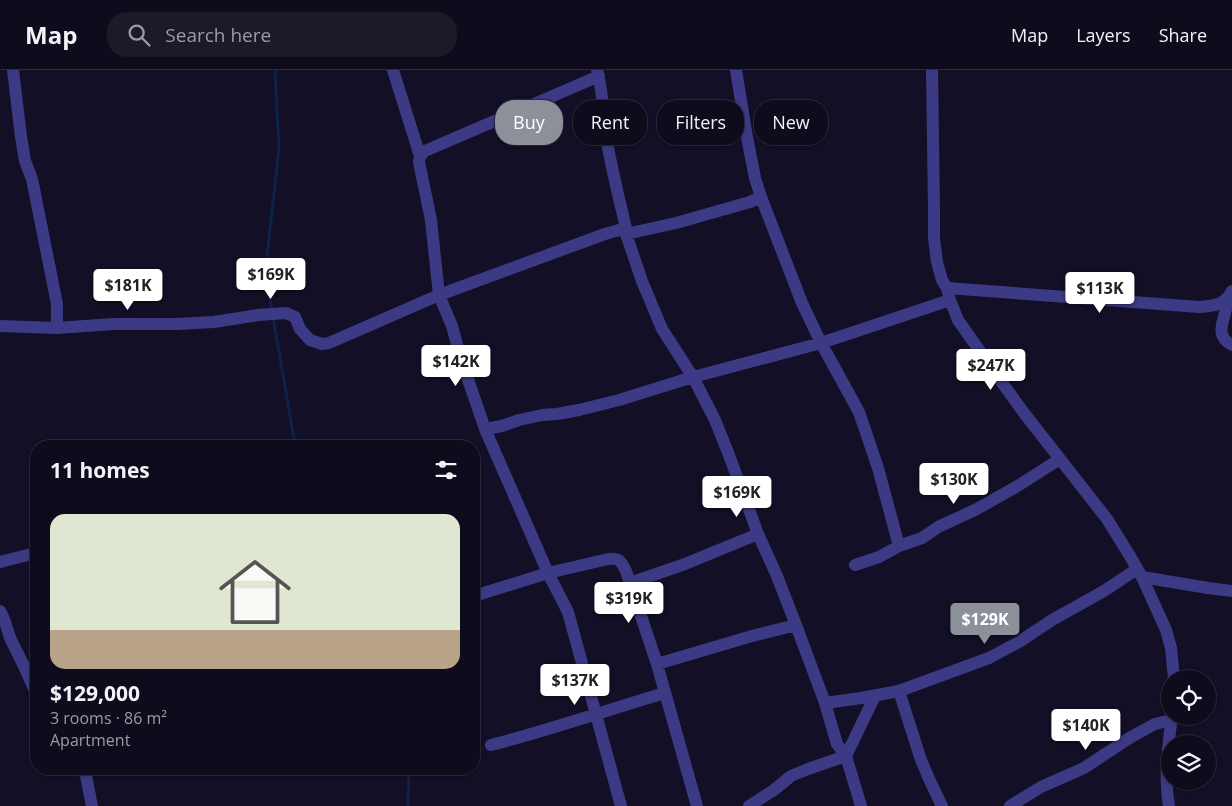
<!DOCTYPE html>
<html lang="en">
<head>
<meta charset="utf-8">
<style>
  :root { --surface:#0e0b1c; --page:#1c1929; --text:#f1f3f6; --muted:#9b9ba3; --line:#2e2b3b; --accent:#8c9099 }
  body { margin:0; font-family:"Open Sans",sans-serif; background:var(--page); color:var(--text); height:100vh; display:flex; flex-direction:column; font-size:19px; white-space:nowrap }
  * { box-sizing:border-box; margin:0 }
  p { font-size:16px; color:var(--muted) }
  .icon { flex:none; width:28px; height:28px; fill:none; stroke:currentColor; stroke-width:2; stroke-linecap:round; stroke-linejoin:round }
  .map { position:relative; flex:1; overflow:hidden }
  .sheet { position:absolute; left:30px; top:370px; width:450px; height:335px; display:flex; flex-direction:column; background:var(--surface); border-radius:20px; box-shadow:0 1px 4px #0004,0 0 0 1px var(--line) }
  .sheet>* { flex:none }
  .guide { position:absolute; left:495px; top:30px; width:475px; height:45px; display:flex; gap:10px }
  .controls { position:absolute; left:1161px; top:600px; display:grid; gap:10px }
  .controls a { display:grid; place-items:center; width:55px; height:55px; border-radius:50%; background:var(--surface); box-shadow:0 1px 4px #0004,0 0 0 1px var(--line); font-size:25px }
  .price { position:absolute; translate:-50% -42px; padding:0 11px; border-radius:5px; background:#fff; color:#222; font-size:16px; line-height:32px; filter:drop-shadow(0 1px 2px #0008) }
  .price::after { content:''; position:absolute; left:50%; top:30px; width:15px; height:11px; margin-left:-8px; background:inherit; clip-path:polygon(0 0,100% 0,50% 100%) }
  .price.current { background:var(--accent); color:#fff }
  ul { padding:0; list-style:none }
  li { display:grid; align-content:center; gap:10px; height:265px; padding:0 20px }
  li+li { border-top:1px solid var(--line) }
  li span { display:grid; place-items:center; height:155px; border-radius:15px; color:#555 }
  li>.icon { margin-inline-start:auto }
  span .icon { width:90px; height:90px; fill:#fffc; stroke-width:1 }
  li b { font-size:21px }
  h2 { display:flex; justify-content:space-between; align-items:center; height:60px; padding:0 20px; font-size:21px }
  .chip { padding:0 18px; border-radius:20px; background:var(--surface); box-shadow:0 1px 4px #0004,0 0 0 1px var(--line); font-size:18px; line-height:45px }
  .chip.current { background:var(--accent); color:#fff }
  header { display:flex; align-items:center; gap:30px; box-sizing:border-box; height:70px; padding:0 25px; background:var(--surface); border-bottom:1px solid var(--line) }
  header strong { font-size:24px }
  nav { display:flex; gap:28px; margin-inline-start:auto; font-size:18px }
  .search { width:350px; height:45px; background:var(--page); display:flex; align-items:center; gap:12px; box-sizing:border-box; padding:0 18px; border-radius:20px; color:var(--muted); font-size:19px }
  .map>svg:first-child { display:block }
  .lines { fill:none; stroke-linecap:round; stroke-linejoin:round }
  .stream { stroke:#0c2248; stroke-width:3 }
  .minor { stroke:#3d3a85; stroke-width:12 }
</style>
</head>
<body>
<header>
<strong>Map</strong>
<div class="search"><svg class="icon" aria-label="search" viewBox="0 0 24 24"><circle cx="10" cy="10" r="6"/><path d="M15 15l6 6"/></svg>Search here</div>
<nav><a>Map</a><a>Layers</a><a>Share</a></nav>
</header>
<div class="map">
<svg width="1232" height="736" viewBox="0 0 1232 736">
  <rect width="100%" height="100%" fill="#130f26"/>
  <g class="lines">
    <path class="stream" d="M 272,240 L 265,204 L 279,78 L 275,0
      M 273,247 L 294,369 L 297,376
      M 408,736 L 409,699"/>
    <path class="minor" d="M 13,0 L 21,67 L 25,91 L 32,109 L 57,234 L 57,258
      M 393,0 L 420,86
      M 736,0 L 747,67 L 755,108 L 761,127 L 802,233 L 821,273 L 859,342 L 878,398 L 899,476
      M 932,0 L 934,140 L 934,168 L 937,192 L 942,210 L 947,218 L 950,230 L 958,250 L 998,307 L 1024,343 L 1107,449 L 1130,486 L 1142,507 L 1166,560 L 1171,578 L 1174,609
      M 599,6 L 425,81 L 420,86 L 419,92 L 431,150 L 439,225 L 452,256 L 461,289 L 485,359 L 548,503 L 568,542 L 621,736
      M 626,158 L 626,164 L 642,211 L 662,259 L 693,307 L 715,350 L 729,385 L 758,464 L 777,506 L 796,555 L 825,633 L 837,674 L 846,686 L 861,736
      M 626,164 L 676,153 L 750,132 L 761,127
      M 947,218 L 1199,237 C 1214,236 1225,235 1232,221
      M 1227,230 C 1228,246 1211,264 1232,275
      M 0,256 L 57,258 L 113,254 L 176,254 L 214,252 L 258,245 L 286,243 L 295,247 L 300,259 L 310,270 L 322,274 L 329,273 L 439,225 L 605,164 L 626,158 C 619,128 611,97 606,66 C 603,44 603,21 597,0
      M 485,359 L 502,356 L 519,350 L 542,345 L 557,344 L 579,340 L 619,330 L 693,307 L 821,273 L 950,230
      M 0,492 L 36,483
      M 855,495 L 879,487 L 899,476 L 922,468 L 938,457 L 975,440 L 1016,417 L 1060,389
      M 1142,507 L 1208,518 L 1232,521
      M 630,513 L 685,494 L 758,464
      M 474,526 L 548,503 L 608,489 C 620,488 621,491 626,501 L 657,594 L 697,736
      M 0,541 C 6,550 7,561 11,570 C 20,588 29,605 36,624
      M 657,594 L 752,566 L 796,555
      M 899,621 L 921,690 L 930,711 L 942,736
      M 825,633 L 861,628 L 899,621 L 989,588 L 1019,572 L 1052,550 L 1104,521 L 1137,499
      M 491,675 C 550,660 607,640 665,623
      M 83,699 L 86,706 L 92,736
      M 749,736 L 774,720 L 791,706 L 808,699 L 846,686 L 875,626
      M 1010,736 L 1041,717 L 1084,698 L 1131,667 L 1155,654 L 1171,650
      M 1169,736 C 1164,707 1168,676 1172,646"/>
  </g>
</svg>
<div class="controls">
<a><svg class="icon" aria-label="locate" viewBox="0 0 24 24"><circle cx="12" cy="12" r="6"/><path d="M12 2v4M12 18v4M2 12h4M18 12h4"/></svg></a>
<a><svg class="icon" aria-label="layers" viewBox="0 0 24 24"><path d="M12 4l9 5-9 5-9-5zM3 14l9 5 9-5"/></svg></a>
</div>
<b class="price" style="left:271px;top:230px">$169K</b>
<b class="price" style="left:128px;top:241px">$181K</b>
<b class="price" style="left:1100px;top:244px">$113K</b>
<b class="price" style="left:456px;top:317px">$142K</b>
<b class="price" style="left:991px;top:321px">$247K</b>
<b class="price" style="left:954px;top:435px">$130K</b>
<b class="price" style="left:737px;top:448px">$169K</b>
<b class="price" style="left:629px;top:554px">$319K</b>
<b class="price current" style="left:985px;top:575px">$129K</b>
<b class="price" style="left:575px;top:636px">$137K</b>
<b class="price" style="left:1086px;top:681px">$140K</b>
<div class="guide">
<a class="chip current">Buy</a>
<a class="chip">Rent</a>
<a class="chip">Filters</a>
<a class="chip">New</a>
</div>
<section class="sheet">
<h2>11 homes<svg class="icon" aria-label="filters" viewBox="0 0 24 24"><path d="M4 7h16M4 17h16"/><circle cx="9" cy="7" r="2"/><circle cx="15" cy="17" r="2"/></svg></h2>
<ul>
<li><span style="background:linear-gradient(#dfe7d0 75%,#b9a48a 0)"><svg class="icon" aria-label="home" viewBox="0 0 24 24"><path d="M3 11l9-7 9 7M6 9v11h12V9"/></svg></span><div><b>$129,000</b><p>3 rooms · 86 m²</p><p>Apartment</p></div></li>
</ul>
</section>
</div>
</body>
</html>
